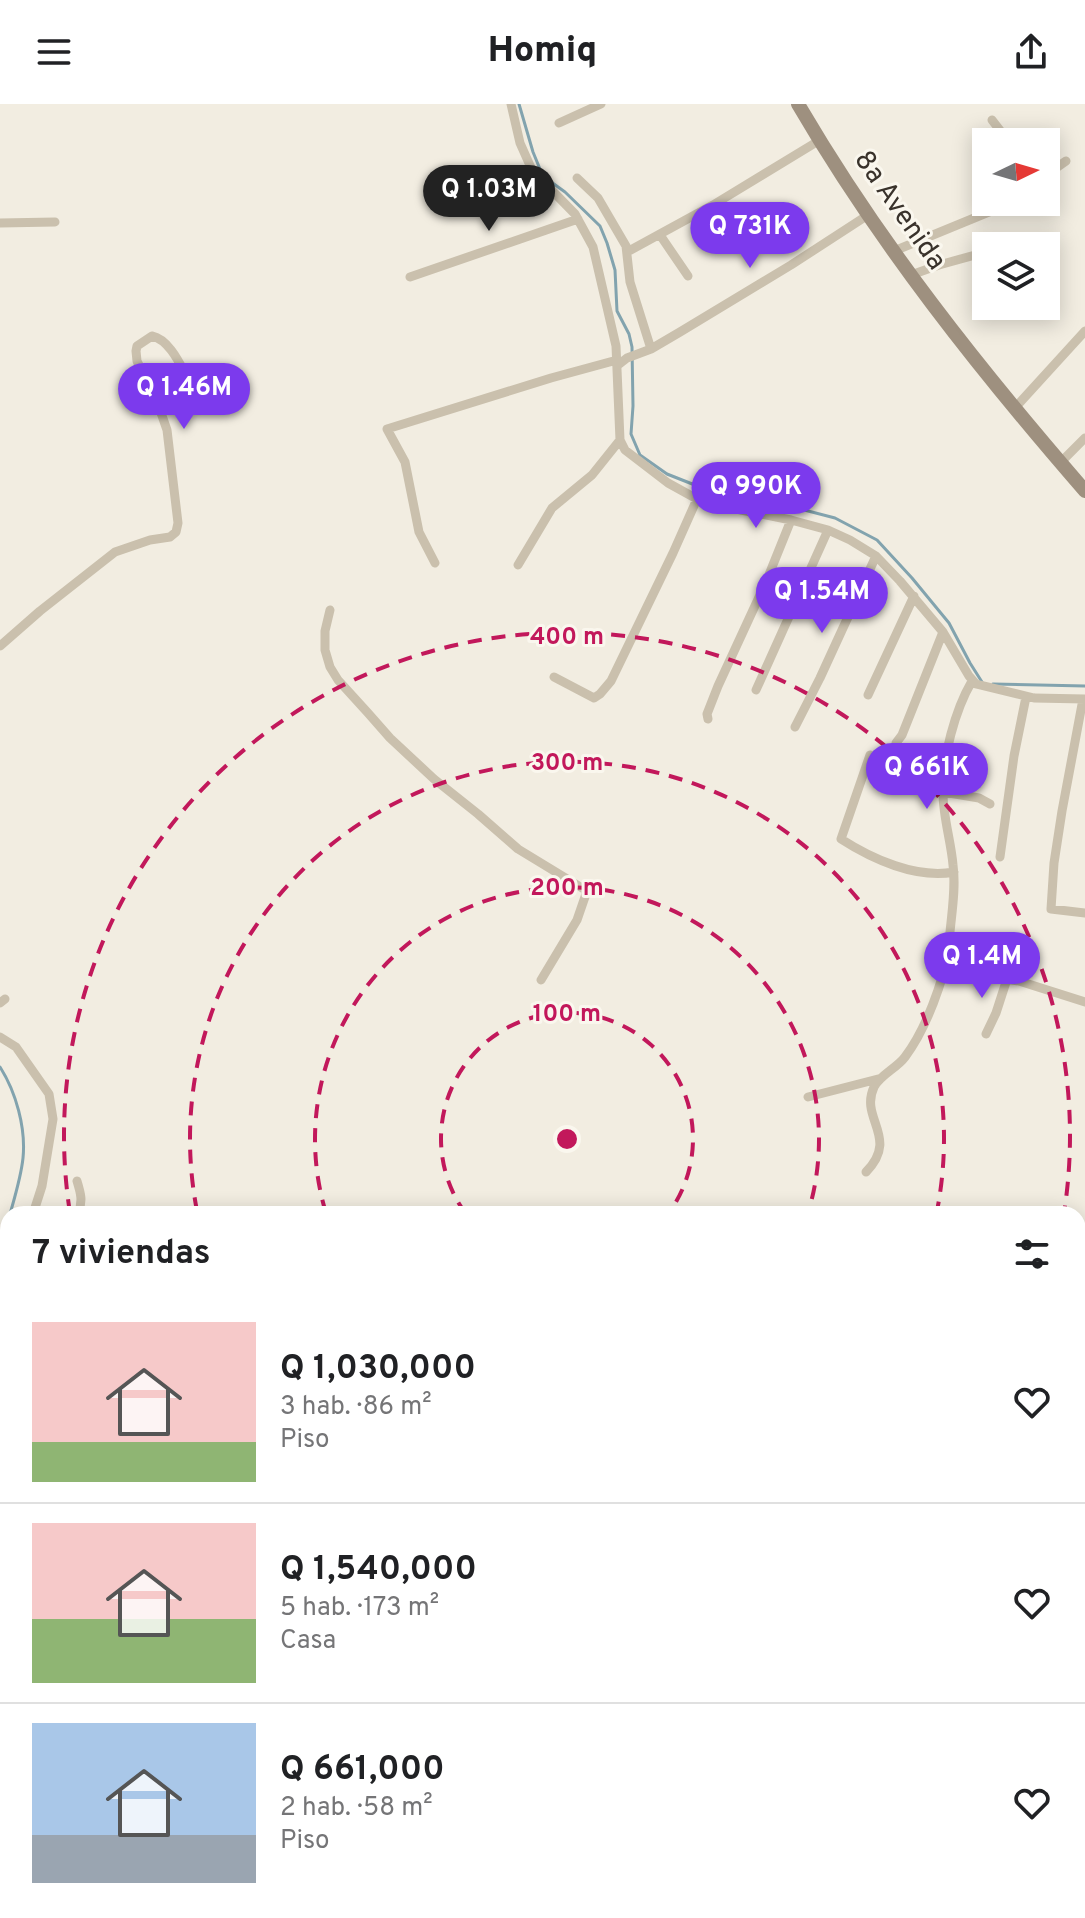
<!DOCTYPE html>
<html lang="es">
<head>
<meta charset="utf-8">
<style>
  :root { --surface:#fff; --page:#f6f6f6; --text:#202124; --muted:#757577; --line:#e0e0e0; --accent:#7c3aed }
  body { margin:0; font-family:Overpass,sans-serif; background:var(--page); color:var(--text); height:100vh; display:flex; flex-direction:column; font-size:30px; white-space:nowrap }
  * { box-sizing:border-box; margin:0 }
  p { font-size:26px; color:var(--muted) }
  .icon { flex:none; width:44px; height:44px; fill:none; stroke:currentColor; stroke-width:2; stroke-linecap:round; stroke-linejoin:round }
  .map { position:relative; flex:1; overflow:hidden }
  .panel { position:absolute; left:0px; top:1102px; width:1086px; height:712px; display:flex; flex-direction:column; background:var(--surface); border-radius:24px 24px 0 0; box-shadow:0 4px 20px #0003 }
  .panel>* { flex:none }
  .needle { width:52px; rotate:85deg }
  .tools { position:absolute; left:972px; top:24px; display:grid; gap:16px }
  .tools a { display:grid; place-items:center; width:88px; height:88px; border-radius:0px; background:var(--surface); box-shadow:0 4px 20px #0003; font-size:40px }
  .price { position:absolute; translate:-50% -68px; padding:0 18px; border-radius:28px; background:var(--accent); color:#fff; font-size:26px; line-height:52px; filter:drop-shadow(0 2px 4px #0008) }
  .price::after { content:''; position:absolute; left:50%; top:48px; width:24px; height:18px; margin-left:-12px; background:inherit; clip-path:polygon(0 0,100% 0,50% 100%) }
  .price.on { background:#222; color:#fff }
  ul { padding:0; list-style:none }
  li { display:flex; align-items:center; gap:24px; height:200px; padding:0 32px }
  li+li { border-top:2px solid var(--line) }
  li span { display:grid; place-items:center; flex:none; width:224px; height:160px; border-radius:0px; color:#555 }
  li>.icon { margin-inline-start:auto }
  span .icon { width:96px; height:96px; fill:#fffc; stroke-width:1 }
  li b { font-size:34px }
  h2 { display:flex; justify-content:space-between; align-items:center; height:96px; padding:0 32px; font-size:34px }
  header { display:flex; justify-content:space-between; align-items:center; height:104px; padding:0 32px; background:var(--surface); font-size:36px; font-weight:800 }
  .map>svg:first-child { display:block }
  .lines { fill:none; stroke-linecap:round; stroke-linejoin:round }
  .stream { stroke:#82a3ae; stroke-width:3 }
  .street { stroke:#cac0ad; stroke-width:9 }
  .secondary { stroke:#9e907f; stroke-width:14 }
  .primary { stroke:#7a6d5e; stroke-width:14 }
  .ring { fill:none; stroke:#c2185b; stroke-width:4; stroke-dasharray:14 10 }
  .labels { text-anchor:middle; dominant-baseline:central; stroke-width:6; stroke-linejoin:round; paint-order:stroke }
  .street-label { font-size:28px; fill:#39322b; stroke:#faf7ee }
  .centre { fill:#c2185b; stroke:#faf7ee; stroke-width:4 }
  .ring-label { font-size:24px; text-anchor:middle; font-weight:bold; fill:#c2185b; stroke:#faf7ee; stroke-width:6; stroke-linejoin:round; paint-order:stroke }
</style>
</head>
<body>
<header><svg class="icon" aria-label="menu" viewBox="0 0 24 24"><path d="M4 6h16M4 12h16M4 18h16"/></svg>Homiq<svg class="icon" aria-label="share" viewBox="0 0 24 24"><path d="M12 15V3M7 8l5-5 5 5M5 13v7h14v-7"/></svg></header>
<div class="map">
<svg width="1085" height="1814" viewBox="0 0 1085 1814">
  <rect width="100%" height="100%" fill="#f2ede1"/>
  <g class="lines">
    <path class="stream" d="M 519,0 L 533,48 L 542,70
      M 547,75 L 565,88 L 600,122 L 607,139 L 615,166 L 617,207 L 629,230 L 632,243 L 633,302 L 631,330 L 640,351 L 667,370 L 710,387 L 785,401 L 835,414 L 877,436 L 912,474 L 949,519 L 970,559 L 982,578
      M 993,580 L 1085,582
      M 0,963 C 16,988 26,1024 23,1054 C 21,1073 15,1092 10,1110
      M 8,1135 L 8,1140
      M 165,1806 L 165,1814"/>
    <path class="street" d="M 511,0 L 520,39 L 532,66 L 575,110 L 593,143 L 616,242 L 620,336 L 625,346 L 668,379 L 697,395 L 716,401 L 791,416 L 828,426 L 850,436 L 876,452 L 900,477 L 943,528 L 969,572 L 976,580 L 1034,594 L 1085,595
      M 992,16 L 1009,38
      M 559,19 L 601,0
      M 1046,71 L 1066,57
      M 577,74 L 598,94 L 626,142 L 630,178 L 651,245
      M 0,119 L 55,118
      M 660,131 L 688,172
      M 894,147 L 1001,103 L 1007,98
      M 627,148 L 713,101 L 820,36
      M 911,171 L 939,161 L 986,148
      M 410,173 L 578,115
      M 618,261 L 627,254 L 651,245 L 680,228 L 791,161 L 868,111
      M 1014,305 L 1085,227
      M 1060,359 L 1085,334
      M 435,459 L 419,428 L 405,358 L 387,325 L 551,274 L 617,256
      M 518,461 L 552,404 L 592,371 L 620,336
      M 330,506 L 325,527 L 325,546 L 330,563 L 338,576 L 368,609 L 390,634 L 434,675 L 478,710 L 518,745 L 587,787 L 577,816 L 541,876
      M 0,542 L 40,507 L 115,448 L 150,436 L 170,433 L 176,428 L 178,419 L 167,326 L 159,303 L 137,257 L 136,247 L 137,242 L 152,232 C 171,236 182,265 191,280
      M 554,573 L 594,594 L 600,590 L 611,577 L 673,449 L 697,395
      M 756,586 L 828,426
      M 868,591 L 914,492
      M 1083,595 L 1062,707 L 1054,759 L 1051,805 L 1085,809
      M 708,615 L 707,610 L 718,582 L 766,478 L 791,416
      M 795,623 L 820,574 L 876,452
      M 896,639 L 902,631 L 943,528
      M 870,651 L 841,735 C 872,755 916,775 954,768
      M 943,688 L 979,694 L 990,700
      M 1000,753 L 1014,652 L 1026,593
      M 950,835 L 999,851
      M 949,850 L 951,860 L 969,870 L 1019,877 L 1085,898
      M 0,899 L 5,895
      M 986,930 L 996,909 L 1007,875
      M 0,933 L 16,943 L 49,990 L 53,1015 L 42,1082 L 33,1110
      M 808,993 L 878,975
      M 866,1068 C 900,1033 859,1015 874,983 C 880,971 897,964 905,953 C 926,925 939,887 948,853 C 950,845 950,836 950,828 C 952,807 956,783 953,761 C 951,737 943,713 943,689 C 942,654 955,606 972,577
      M 77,1077 C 81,1090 83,1097 78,1110
      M 1078,1644 L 1085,1644
      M 1078,1701 L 1085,1701"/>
    <path class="secondary" d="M 798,0 C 879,139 980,266 1085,387
      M 701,1814 L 702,1806"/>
    <path class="primary" d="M 0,1297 L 8,1305
      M 0,1314 L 8,1327
      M 0,1364 L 8,1388
      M 0,1397 L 8,1421
      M 328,1806 L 331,1814
      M 48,1814 L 52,1806
      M 61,1814 L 65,1806"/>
  </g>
  <g class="ring">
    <path d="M466 1110A126 126 0 1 1 668 1110"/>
    <path d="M326 1109A252 252 0 1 1 808 1109"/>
    <path d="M197 1107A377 377 0 1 1 937 1107"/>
    <path d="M70 1109A503 503 0 1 1 1064 1109"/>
  </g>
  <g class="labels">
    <g class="street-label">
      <text transform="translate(899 107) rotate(55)">8a Avenida</text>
    </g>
  </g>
  <circle cx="567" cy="1035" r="12" class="centre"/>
  <g class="ring-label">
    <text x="567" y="540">400 m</text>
    <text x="567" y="666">300 m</text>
    <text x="567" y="791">200 m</text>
    <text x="567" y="917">100 m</text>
  </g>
</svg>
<div class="tools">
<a><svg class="needle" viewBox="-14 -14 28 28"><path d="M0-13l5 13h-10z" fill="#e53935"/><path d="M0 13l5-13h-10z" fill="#757577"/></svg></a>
<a><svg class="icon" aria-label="layers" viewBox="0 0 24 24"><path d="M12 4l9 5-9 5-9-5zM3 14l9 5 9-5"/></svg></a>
</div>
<b class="price on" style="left:489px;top:129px">Q 1.03M</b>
<b class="price" style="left:750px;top:166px">Q 731K</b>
<b class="price" style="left:184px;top:327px">Q 1.46M</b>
<b class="price" style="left:756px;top:426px">Q 990K</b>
<b class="price" style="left:822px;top:531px">Q 1.54M</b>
<b class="price" style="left:927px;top:707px">Q 661K</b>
<b class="price" style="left:982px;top:896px">Q 1.4M</b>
<section class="panel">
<h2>7 viviendas<svg class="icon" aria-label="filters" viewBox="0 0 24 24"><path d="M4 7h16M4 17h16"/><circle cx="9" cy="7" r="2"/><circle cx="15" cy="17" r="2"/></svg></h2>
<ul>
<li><span style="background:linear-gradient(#f6c9c9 75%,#8fb573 0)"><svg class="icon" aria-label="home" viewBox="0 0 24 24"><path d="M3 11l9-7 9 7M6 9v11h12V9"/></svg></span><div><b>Q 1,030,000</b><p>3 hab. · 86 m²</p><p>Piso</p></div><svg class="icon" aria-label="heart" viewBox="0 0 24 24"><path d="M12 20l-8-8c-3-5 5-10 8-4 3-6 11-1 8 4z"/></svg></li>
<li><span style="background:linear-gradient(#f6c9c9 60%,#8fb573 0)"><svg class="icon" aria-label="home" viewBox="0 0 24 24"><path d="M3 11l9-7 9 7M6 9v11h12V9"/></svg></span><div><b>Q 1,540,000</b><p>5 hab. · 173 m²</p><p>Casa</p></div><svg class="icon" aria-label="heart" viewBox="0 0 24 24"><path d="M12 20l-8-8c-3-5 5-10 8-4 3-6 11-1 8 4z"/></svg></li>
<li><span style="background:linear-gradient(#a9c7e8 70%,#9aa5b1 0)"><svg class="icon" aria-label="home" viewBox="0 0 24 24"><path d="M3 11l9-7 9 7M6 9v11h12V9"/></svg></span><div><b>Q 661,000</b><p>2 hab. · 58 m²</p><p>Piso</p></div><svg class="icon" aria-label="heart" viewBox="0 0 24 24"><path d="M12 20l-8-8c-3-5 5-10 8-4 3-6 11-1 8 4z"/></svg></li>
</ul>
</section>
</div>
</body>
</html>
